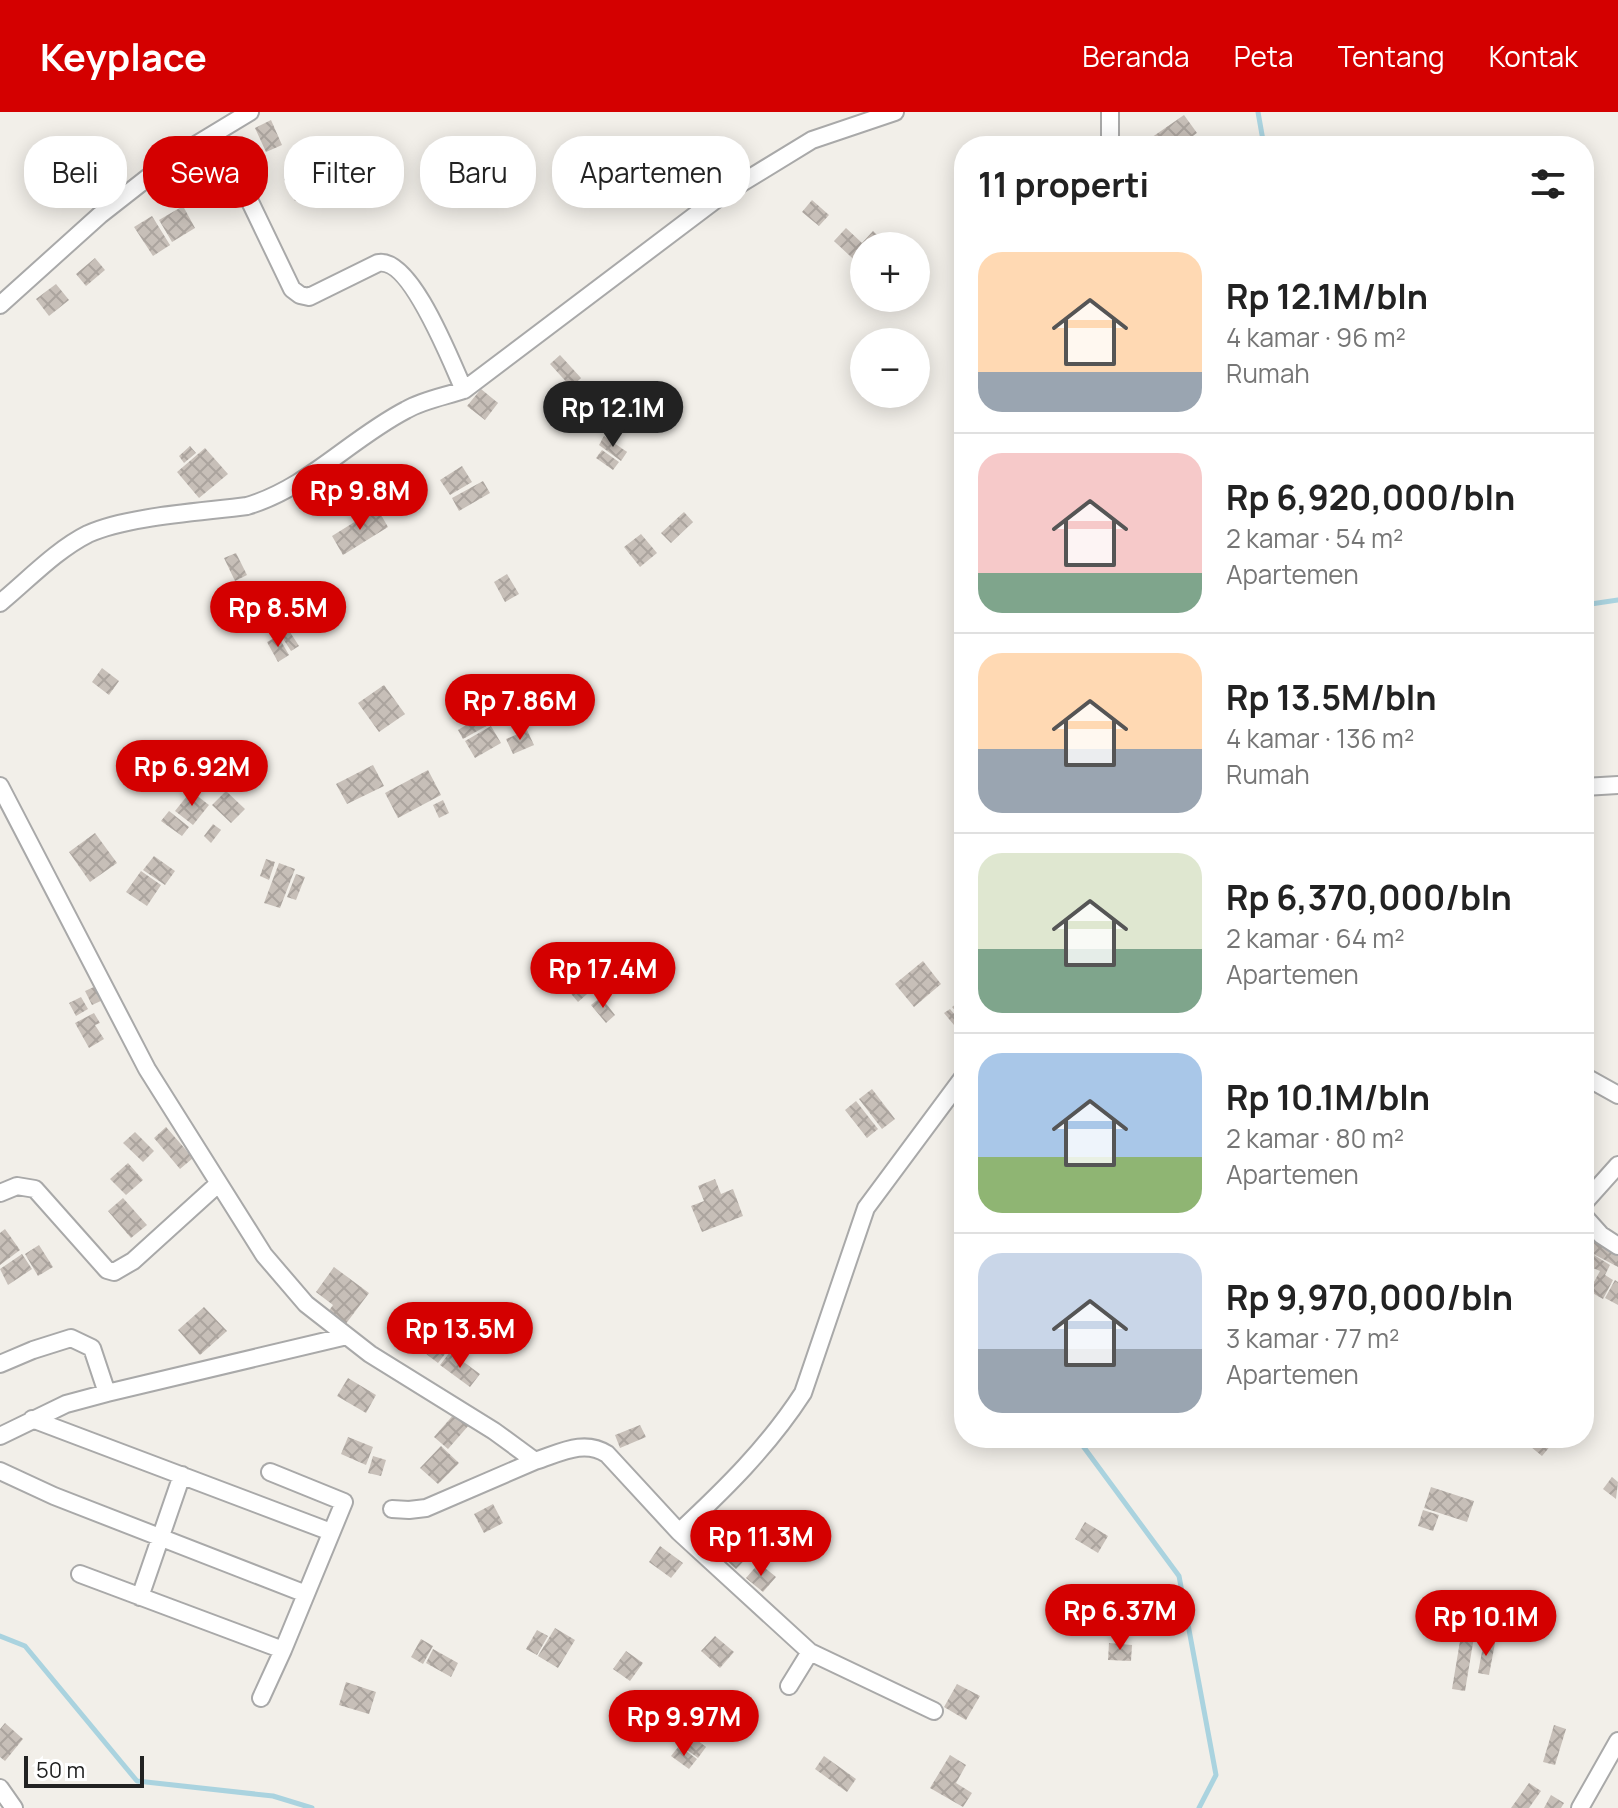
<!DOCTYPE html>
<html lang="id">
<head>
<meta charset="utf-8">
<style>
  :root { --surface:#fff; --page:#f6f6f6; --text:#222; --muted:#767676; --line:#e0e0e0; --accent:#d40000 }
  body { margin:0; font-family:Manrope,sans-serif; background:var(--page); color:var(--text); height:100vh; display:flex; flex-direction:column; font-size:30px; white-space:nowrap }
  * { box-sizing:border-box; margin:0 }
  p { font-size:26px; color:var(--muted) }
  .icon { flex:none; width:44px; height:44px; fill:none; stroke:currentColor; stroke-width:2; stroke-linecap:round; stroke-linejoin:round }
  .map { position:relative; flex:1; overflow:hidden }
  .drawer { position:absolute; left:954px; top:24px; width:640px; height:1312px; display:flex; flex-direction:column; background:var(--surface); border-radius:32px; box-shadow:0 4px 20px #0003 }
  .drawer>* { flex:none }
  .banner { position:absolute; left:24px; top:24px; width:760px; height:72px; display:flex; gap:16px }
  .controls { position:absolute; left:850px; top:120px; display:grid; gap:16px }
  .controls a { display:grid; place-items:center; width:80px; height:80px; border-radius:50%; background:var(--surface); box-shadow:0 4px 20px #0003; font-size:40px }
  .scale { position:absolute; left:24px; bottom:20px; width:120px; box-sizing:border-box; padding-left:8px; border:4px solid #222; border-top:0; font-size:22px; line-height:28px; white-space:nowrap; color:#222; -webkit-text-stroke:6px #fff; paint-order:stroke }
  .price { position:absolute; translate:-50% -68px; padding:0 18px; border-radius:28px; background:var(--accent); color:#fff; font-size:26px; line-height:52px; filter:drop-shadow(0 2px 4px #0008) }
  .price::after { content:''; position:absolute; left:50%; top:48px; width:24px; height:18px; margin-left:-12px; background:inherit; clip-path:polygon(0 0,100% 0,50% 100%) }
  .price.selected { background:#222; color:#fff }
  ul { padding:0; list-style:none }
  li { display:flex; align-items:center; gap:24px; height:200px; padding:0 24px }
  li+li { border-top:2px solid var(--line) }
  li span { display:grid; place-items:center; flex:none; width:224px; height:160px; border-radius:24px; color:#555 }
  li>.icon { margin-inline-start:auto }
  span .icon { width:96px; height:96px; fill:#fffc; stroke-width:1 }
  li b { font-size:34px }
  h2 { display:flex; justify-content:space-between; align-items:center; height:96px; padding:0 24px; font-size:34px }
  .chip { padding:0 28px; border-radius:32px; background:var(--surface); box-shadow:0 4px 20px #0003; font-size:28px; line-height:72px }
  .chip.selected { background:var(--accent); color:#fff }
  header { display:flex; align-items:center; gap:48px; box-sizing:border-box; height:112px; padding:0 40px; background:var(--accent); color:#fff }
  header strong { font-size:38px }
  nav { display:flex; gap:44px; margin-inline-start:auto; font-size:28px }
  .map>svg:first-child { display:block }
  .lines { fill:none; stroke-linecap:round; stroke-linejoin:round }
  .stream { stroke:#aad3df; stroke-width:5 }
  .building { fill:url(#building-cross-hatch) }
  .minor-casing { stroke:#a9a9a9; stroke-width:20 }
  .minor { stroke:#fff; stroke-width:16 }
</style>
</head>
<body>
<header>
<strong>Keyplace</strong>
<nav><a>Beranda</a><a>Peta</a><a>Tentang</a><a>Kontak</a></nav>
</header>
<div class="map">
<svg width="1618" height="1696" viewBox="0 0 1618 1696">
  <defs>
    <pattern id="building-cross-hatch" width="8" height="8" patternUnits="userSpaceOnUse" patternTransform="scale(2)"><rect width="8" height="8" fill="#c7bfb8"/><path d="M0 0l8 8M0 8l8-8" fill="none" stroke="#aba49e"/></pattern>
  </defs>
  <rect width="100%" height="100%" fill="#f2efe9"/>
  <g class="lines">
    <path class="stream" d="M 1258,0 L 1264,34
      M 1584,493 L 1618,488
      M 1077,1326 L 1179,1464 L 1216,1663 L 1199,1696
      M 0,1524 L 25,1534 L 137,1669 L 273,1684 L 312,1696"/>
  </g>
  <path class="building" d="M 1184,3 L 1197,21 L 1179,34 L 1148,34 L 1145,30 Z
    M 271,8 L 282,33 L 266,40 L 255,16 Z
    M 218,39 L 231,59 L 201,79 L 187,60 Z
    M 319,49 L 330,70 L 295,89 L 284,67 Z
    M 360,67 L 367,81 L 342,95 L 334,81 Z
    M 812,88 L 829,103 L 819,114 L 802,100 Z
    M 183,94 L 195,116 L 172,130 L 159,108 Z
    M 152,104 L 170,133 L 153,144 L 134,115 Z
    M 846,116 L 862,131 L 873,119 L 889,134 L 864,134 L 864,157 L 834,129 Z
    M 95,146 L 105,158 L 86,174 L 76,162 Z
    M 56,172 L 69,188 L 49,204 L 36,187 Z
    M 560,243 L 581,266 L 571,275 L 550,252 Z
    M 481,277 L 498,291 L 485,308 L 467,294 Z
    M 604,324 L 627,340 L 621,349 L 599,333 Z
    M 190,334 L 196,341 L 184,351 L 179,344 Z
    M 205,336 L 228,362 L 199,386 L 177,360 Z
    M 602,338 L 619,350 L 613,358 L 596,346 Z
    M 462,354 L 472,370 L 450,383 L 440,368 Z
    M 483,369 L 490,381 L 459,399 L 452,386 Z
    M 377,396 L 388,415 L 343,443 L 332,424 Z
    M 684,400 L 693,410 L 671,431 L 661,421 Z
    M 641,422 L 657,441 L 640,455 L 624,435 Z
    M 236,441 L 247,463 L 235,469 L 224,446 Z
    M 507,462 L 519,482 L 505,490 L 494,470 Z
    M 288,517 L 299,534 L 291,539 L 280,522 Z
    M 278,524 L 289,543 L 278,550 L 267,530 Z
    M 102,556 L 119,569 L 109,583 L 92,570 Z
    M 384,573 L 405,602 L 379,620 L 358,591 Z
    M 484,602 L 490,612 L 463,627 L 458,618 Z
    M 491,614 L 501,631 L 475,646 L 465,629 Z
    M 527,618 L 534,633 L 513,642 L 506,627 Z
    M 373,653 L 384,674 L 347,692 L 336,672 Z
    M 428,658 L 441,683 L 398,706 L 385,681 Z
    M 191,679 L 209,693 L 193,713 L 175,699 Z
    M 226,679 L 245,697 L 231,711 L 212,693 Z
    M 443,688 L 449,701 L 439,706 L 433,693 Z
    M 169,699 L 189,715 L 182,724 L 161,709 Z
    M 213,712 L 221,718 L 211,731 L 204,724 Z
    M 95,721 L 117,751 L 90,770 L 69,740 Z
    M 154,744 L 175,759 L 165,773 L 143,758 Z
    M 266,747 L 275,750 L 269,768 L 260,764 Z
    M 279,751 L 295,757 L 280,796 L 264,791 Z
    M 141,759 L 161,773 L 147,794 L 126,780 Z
    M 296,762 L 305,765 L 296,788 L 287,785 Z
    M 923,849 L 941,872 L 914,895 L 895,872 Z
    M 594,855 L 604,867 L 578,890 L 567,877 Z
    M 96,874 L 103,888 L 92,893 L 85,879 Z
    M 81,885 L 88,897 L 76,904 L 69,891 Z
    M 601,885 L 615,903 L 606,911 L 591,893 Z
    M 964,886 L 964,909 L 952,895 Z
    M 950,897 L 964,914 L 964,925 L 944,901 Z
    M 94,901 L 100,911 L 95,913 L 104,927 L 89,936 L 75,911 Z
    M 872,977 L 895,1007 L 882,1017 L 859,987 Z
    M 856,989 L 878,1017 L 867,1026 L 845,998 Z
    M 166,1015 L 193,1046 L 180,1057 L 154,1026 Z
    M 135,1020 L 154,1039 L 143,1050 L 123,1031 Z
    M 128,1051 L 143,1068 L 126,1083 L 110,1067 Z
    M 715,1067 L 721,1082 L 733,1077 L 743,1104 L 702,1120 L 691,1094 L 704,1089 L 698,1074 Z
    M 123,1086 L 147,1113 L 131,1126 L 108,1099 Z
    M 5,1117 L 20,1138 L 0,1153 L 0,1121 Z
    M 1587,1122 L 1618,1139 L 1618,1155 L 1584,1137 Z
    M 39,1133 L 53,1155 L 38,1164 L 25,1142 Z
    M 22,1142 L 32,1157 L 8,1173 L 0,1157 Z
    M 1594,1143 L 1610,1153 L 1605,1163 L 1613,1168 L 1603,1187 L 1589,1179 L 1600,1159 L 1588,1154 Z
    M 334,1155 L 369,1181 L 345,1213 L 328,1200 L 333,1193 L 316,1180 Z
    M 1615,1168 L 1618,1170 L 1618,1193 L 1605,1186 Z
    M 204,1195 L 227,1219 L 200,1243 L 178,1218 Z
    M 430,1206 L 442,1215 L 424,1240 L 412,1231 Z
    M 443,1220 L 455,1229 L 438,1251 L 425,1241 Z
    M 450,1240 L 480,1262 L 470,1275 L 440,1253 Z
    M 348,1266 L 376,1283 L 366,1301 L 337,1284 Z
    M 455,1301 L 469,1313 L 448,1337 L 434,1325 Z
    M 640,1313 L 646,1325 L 620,1336 L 615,1323 Z
    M 348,1325 L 373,1335 L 366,1353 L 341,1342 Z
    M 1520,1326 L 1557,1326 L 1542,1344 Z
    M 441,1334 L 459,1351 L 438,1372 L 420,1356 Z
    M 373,1344 L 386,1348 L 381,1364 L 368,1361 Z
    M 1612,1365 L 1618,1370 L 1616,1387 L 1603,1377 Z
    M 1431,1375 L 1474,1389 L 1467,1410 L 1424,1396 Z
    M 493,1392 L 503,1411 L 484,1421 L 474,1402 Z
    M 1423,1398 L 1439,1403 L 1433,1419 L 1418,1414 Z
    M 715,1400 L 743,1426 L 754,1415 L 766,1426 L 736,1457 L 696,1420 Z
    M 1085,1410 L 1108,1424 L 1098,1441 L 1075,1427 Z
    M 660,1434 L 683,1451 L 671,1466 L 649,1450 Z
    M 759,1451 L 776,1465 L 763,1480 L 746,1466 Z
    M 1465,1499 L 1478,1501 L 1465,1579 L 1452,1577 Z
    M 555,1516 L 575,1528 L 558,1556 L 538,1544 Z
    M 537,1518 L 548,1524 L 537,1543 L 526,1537 Z
    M 715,1524 L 734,1540 L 720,1556 L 701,1539 Z
    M 421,1527 L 433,1534 L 423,1552 L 411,1545 Z
    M 1484,1529 L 1495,1531 L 1489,1563 L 1478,1561 Z
    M 1109,1531 L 1132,1533 L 1131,1549 L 1108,1548 Z
    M 433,1537 L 458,1551 L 451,1565 L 426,1551 Z
    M 626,1539 L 643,1551 L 630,1569 L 613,1557 Z
    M 346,1570 L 376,1580 L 369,1602 L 339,1593 Z
    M 957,1572 L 980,1584 L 966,1608 L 944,1595 Z
    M 726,1585 L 751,1605 L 740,1618 L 715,1599 Z
    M 5,1611 L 23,1627 L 5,1649 L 0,1645 L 0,1617 Z
    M 1554,1613 L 1566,1617 L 1555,1653 L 1543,1650 Z
    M 688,1621 L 706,1635 L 698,1646 L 679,1632 Z
    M 679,1634 L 697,1647 L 689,1657 L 671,1644 Z
    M 950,1643 L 966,1653 L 956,1671 L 972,1681 L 963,1695 L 930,1676 Z
    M 824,1644 L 856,1667 L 847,1680 L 815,1657 Z
    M 1529,1671 L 1541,1679 L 1529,1696 L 1511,1696 Z
    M 1551,1683 L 1564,1691 L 1561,1696 L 1544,1696 Z"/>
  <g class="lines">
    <defs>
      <path id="minor" d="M 1110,0 L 1110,34
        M 0,193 L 100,103 L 169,49 L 250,0
        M 464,278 L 722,83 L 812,28 L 895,0
        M 0,491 C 28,468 56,438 88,422 C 127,404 203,400 247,394 C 308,376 350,327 406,298 C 423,288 446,284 464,278 C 452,252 411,144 378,151 L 309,185 L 300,183 L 292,177 L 217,21
        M 0,674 L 147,957 L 264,1143 L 306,1192 L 370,1242 L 494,1319 L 535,1349 C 560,1341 584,1327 607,1342 L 679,1420 C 725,1377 768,1335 803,1281 L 866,1096 L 964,964
        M 1584,675 L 1618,673
        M 1584,964 L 1618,983
        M 0,1081 L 17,1074 L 35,1077 L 107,1158 L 114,1160 L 133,1149 L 218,1072
        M 1584,1091 L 1618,1053
        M 1584,1104 L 1601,1123 L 1618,1134
        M 0,1252 L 33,1238 L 71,1226 L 92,1236 L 107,1281 L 347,1224
        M 32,1307 L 331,1420
        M 0,1324 L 66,1292 L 107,1281
        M 0,1359 L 54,1384 L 306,1482
        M 392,1397 L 409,1398 L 426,1396 L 535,1349
        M 679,1420 L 810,1540 L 934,1599
        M 80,1462 L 283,1538 L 344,1390 L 270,1360
        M 140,1485 L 182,1363
        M 789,1574 L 810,1540
        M 261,1586 L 283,1538
        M 0,1676 L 14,1696
        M 1580,1696 L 1618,1629"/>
    </defs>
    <use href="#minor" class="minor-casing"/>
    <use href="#minor" class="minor"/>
  </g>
</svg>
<div class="controls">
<a>+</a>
<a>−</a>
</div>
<div class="scale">50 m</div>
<b class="price selected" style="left:613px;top:337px">Rp 12.1M</b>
<b class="price" style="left:360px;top:420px">Rp 9.8M</b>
<b class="price" style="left:278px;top:537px">Rp 8.5M</b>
<b class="price" style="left:520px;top:630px">Rp 7.86M</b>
<b class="price" style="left:192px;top:696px">Rp 6.92M</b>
<b class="price" style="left:603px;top:898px">Rp 17.4M</b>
<b class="price" style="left:460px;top:1258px">Rp 13.5M</b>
<b class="price" style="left:761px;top:1466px">Rp 11.3M</b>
<b class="price" style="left:1120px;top:1540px">Rp 6.37M</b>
<b class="price" style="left:1486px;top:1546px">Rp 10.1M</b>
<b class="price" style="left:684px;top:1646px">Rp 9.97M</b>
<div class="banner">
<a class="chip">Beli</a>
<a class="chip selected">Sewa</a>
<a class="chip">Filter</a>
<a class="chip">Baru</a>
<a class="chip">Apartemen</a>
</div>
<section class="drawer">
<h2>11 properti<svg class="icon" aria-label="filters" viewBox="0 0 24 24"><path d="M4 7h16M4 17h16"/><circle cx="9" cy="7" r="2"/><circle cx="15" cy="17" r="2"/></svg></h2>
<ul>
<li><span style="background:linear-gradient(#ffd9b3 75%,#9aa5b1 0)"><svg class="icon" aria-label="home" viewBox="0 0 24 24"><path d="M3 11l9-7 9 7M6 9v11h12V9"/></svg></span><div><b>Rp 12.1M/bln</b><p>4 kamar · 96 m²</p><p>Rumah</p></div></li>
<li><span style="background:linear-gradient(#f6c9c9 75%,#7fa58c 0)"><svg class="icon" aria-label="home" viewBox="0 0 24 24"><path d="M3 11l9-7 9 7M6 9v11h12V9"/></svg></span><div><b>Rp 6,920,000/bln</b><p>2 kamar · 54 m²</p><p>Apartemen</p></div></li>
<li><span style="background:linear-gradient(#ffd9b3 60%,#9aa5b1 0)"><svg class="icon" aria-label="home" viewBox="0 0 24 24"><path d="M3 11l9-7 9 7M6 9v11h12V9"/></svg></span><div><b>Rp 13.5M/bln</b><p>4 kamar · 136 m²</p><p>Rumah</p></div></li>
<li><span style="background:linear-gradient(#dfe7d0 60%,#7fa58c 0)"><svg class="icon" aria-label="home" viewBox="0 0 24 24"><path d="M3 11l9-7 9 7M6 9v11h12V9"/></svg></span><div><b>Rp 6,370,000/bln</b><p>2 kamar · 64 m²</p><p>Apartemen</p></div></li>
<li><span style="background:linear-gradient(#a9c7e8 65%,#8fb573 0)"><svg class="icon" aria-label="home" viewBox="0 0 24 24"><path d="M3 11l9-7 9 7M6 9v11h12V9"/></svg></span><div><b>Rp 10.1M/bln</b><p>2 kamar · 80 m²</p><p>Apartemen</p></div></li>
<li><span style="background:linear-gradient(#c9d6e8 60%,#9aa5b1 0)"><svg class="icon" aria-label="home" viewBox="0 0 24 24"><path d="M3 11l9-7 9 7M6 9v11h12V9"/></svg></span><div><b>Rp 9,970,000/bln</b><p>3 kamar · 77 m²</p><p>Apartemen</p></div></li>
</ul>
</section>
</div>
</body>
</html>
